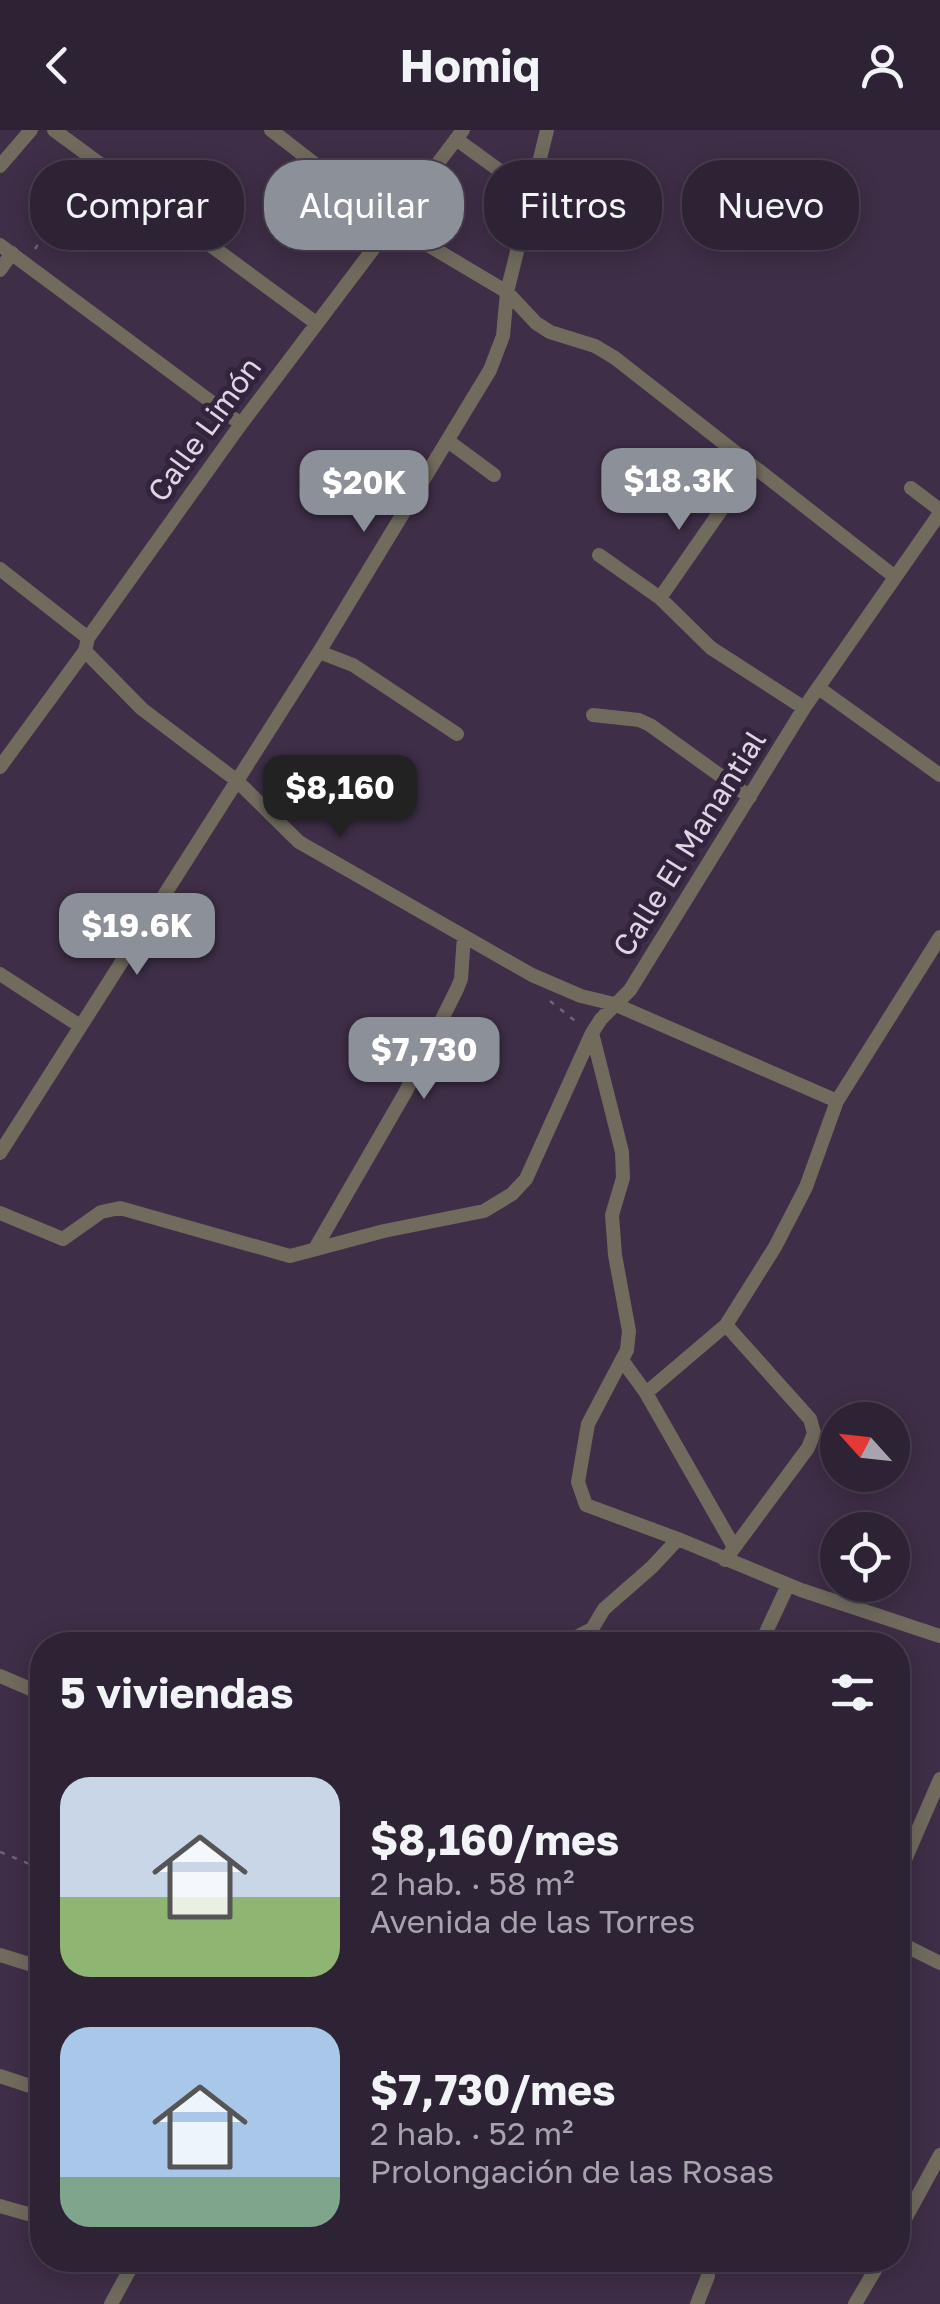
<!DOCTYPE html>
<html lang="es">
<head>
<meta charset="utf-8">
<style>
  :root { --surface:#2e2235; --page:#362a3d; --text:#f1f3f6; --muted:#a7a4ad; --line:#493f50; --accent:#8c9099 }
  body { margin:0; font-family:"Golos Text",sans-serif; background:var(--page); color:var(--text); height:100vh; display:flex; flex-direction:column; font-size:38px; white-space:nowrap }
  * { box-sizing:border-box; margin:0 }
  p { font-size:32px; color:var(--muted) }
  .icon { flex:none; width:55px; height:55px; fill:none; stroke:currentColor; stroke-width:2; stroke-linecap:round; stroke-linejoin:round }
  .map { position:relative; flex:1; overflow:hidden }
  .panel { position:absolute; left:30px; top:1502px; width:880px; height:640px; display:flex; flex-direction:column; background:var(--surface); border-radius:40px; box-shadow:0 5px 25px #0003,0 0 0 2px var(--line) }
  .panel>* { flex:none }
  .hud { position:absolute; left:30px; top:30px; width:880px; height:90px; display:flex; gap:20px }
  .needle { width:65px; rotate:297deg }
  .controls { position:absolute; left:820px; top:1272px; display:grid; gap:20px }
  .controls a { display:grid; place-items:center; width:90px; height:90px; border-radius:50%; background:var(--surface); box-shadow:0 5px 25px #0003,0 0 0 2px var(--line); font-size:50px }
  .price { position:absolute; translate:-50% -85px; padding:0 22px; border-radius:20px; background:var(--accent); color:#fff; font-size:32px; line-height:65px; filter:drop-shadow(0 2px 5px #0008) }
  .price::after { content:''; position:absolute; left:50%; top:60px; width:30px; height:22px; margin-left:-15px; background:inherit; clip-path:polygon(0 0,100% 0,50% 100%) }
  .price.selected { background:#222; color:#fff }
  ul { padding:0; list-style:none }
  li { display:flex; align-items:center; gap:30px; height:250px; padding:0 30px }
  li span { display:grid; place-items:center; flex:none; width:280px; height:200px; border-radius:30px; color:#555 }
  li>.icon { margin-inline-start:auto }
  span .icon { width:120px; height:120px; fill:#fffc; stroke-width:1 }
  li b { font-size:42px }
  h2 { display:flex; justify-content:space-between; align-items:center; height:120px; padding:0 30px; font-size:42px }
  .pill { padding:0 35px; border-radius:40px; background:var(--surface); box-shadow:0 5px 25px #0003,0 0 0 2px var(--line); font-size:35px; line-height:90px }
  .pill.selected { background:var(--accent); color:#fff }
  header { display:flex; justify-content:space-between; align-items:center; height:130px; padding:0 30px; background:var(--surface); font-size:45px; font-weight:700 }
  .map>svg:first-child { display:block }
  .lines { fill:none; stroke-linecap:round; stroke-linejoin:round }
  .path { stroke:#71647a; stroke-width:2.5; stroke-dasharray:5 8; stroke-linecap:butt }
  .street { stroke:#706b5d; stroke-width:14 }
  .labels { text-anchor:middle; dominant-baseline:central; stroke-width:10; stroke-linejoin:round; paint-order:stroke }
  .street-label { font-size:30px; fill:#ded5e5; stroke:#33243d }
</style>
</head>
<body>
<header><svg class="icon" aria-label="back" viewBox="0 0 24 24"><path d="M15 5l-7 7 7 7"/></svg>Homiq<svg class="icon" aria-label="person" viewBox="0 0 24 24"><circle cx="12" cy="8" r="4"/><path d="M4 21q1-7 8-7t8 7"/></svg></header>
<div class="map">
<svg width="940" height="2174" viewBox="0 0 940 2174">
  <rect width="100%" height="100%" fill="#3e2e47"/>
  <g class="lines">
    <path class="path" d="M 35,119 L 85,42
      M 550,871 L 579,894
      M 0,1722 L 42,1739"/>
    <path class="street" d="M 54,0 L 316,193
      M 271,0 L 391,93 L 507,162 L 536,193 L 550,202 L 595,216 L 615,228 L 895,447
      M 456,9 L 532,64
      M 0,36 L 31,0
      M 0,115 L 241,294
      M 0,140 L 12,123
      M 448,311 L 494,345
      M 911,358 L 940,380
      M 599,425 L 660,468 L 751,337
      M 0,439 L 88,508
      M 660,468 L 711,518 L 804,578
      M 85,521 L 142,579 L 236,650 L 299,712 L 532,845 L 581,866 L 614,874 L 837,971
      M 319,522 L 353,535 L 457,604
      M 820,559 L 940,645
      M 593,585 L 639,590 L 650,595 L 750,667
      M 0,637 L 85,521 L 88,508 L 241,294 L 463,0
      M 0,844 L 80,896
      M 592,903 L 622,1022 L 623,1048 L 612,1085 L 615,1125 L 629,1201 L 627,1220 L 588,1294 L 578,1352 L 586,1375 L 678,1409 L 801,1460 L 940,1506
      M 0,1023 L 319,522 L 490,240 L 503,206 L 507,162 L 547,0
      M 0,1083 L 63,1109 L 101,1082 L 120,1078 L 290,1126 L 384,1101 L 484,1081 L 512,1064 L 526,1049 L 592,903 L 601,889 L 630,860 L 804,578 L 940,383
      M 316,1117 L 405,963 L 457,859 L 461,849 L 464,806
      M 622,1230 L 646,1263 L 734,1417
      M 646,1263 L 726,1195 L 775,1117 L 806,1057 L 837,971 L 940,807
      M 725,1430 L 808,1318 L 814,1303 L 810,1289 L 726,1195
      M 561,1515 L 592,1499 L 604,1479 L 652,1437 L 678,1409
      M 760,1515 L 788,1455
      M 0,1546 L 42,1564
      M 898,1746 L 940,1649
      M 898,1804 L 908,1817 L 940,1833
      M 0,1825 L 42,1838
      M 0,1946 L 42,1960
      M 0,2076 L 42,2088
      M 898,2102 L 940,2025
      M 111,2174 L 135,2130
      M 697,2174 L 708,2146
      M 855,2174 L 881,2130"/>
  </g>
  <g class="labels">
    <g class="street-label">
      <text transform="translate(204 299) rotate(-54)">Calle Limón</text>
      <text transform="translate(689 713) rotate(-58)">Calle El Manantial</text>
    </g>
  </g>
</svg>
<div class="controls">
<a><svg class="needle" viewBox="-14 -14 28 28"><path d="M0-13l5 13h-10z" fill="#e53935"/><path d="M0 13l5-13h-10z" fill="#a7a4ad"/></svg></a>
<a><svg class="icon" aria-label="locate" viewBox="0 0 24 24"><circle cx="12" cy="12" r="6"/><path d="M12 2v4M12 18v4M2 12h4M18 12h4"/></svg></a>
</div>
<b class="price" style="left:679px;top:403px">$18.3K</b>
<b class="price" style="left:364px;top:405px">$20K</b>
<b class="price selected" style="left:340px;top:710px">$8,160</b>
<b class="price" style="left:137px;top:848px">$19.6K</b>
<b class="price" style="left:424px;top:972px">$7,730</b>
<div class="hud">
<a class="pill">Comprar</a>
<a class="pill selected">Alquilar</a>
<a class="pill">Filtros</a>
<a class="pill">Nuevo</a>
</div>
<section class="panel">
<h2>5 viviendas<svg class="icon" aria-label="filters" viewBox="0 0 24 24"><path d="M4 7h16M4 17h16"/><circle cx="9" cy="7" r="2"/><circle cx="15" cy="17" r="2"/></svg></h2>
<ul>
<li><span style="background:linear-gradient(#c9d6e8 60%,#8fb573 0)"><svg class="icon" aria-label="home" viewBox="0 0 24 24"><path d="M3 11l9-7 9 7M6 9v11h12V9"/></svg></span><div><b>$8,160/mes</b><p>2 hab. · 58 m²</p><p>Avenida de las Torres</p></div></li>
<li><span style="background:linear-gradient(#a9c7e8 75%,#7fa58c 0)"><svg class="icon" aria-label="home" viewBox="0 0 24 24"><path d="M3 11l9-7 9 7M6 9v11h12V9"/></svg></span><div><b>$7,730/mes</b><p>2 hab. · 52 m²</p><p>Prolongación de las Rosas</p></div></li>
</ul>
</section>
</div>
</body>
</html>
